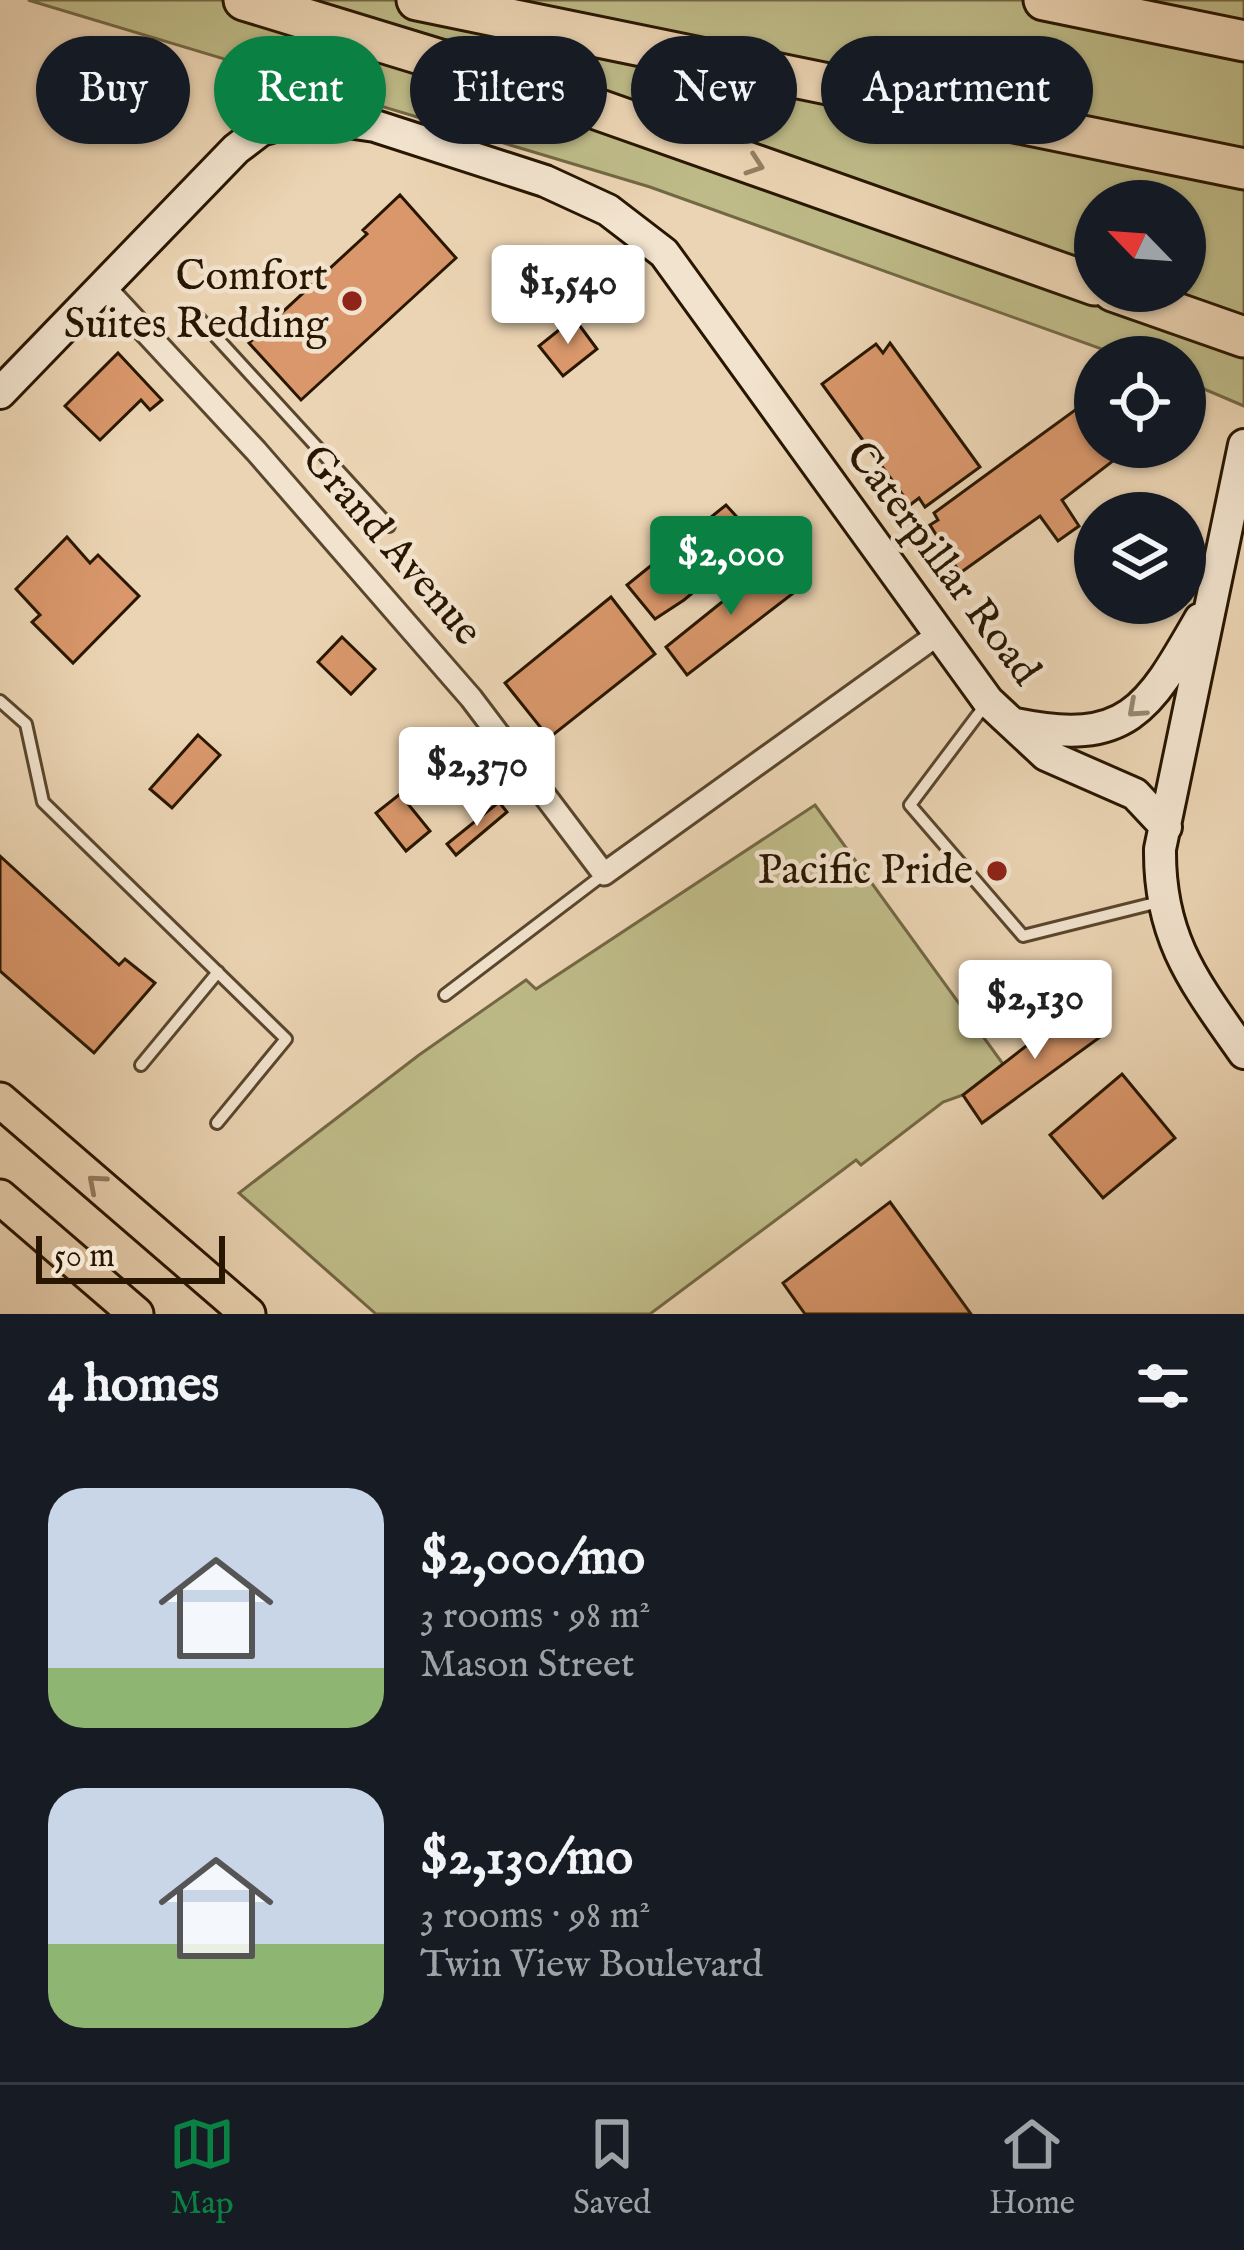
<!DOCTYPE html>
<html lang="en">
<head>
<meta charset="utf-8">
<style>
  :root { --surface:#171b24; --page:#242831; --text:#f1f3f6; --muted:#9ea1a6; --line:#363941; --accent:#0b8043 }
  body { margin:0; font-family:"IM FELL English",serif; background:var(--page); color:var(--text); height:100vh; display:flex; flex-direction:column; font-size:45px; white-space:nowrap }
  * { box-sizing:border-box; margin:0 }
  p { font-size:39px; color:var(--muted) }
  .icon { flex:none; width:66px; height:66px; fill:none; stroke:currentColor; stroke-width:2; stroke-linecap:round; stroke-linejoin:round }
  .map { position:relative; height:1314px; overflow:hidden }
  .drawer { display:flex; flex-direction:column; background:var(--surface); flex:1 }
  .drawer>* { flex:none }
  .hud { position:absolute; left:36px; top:36px; width:1173px; height:108px; display:flex; gap:24px }
  .needle { width:78px; rotate:295deg }
  .fabs { position:absolute; left:1074px; top:180px; display:grid; gap:24px }
  .fabs a { display:grid; place-items:center; width:132px; height:132px; border-radius:50%; background:var(--surface); box-shadow:0 3px 9px #0004; font-size:60px }
  .scale { position:absolute; left:36px; bottom:30px; width:189px; box-sizing:border-box; padding-left:12px; border:6px solid #281600; border-top:0; font-size:33px; line-height:42px; white-space:nowrap; color:#281600; -webkit-text-stroke:9px #f2e3ce; paint-order:stroke }
  .price { position:absolute; translate:-50% -102px; padding:0 27px; border-radius:12px; background:#fff; color:#222; font-size:39px; line-height:78px; filter:drop-shadow(0 3px 6px #0008) }
  .price::after { content:''; position:absolute; left:50%; top:72px; width:36px; height:27px; margin-left:-18px; background:inherit; clip-path:polygon(0 0,100% 0,50% 100%) }
  .price.current { background:var(--accent); color:#fff }
  ul { padding:0; list-style:none }
  li { display:flex; align-items:center; gap:36px; height:300px; padding:0 48px }
  li span { display:grid; place-items:center; flex:none; width:336px; height:240px; border-radius:36px; color:#555 }
  li>.icon { margin-inline-start:auto }
  span .icon { width:144px; height:144px; fill:#fffc; stroke-width:1 }
  li b { font-size:51px }
  h2 { display:flex; justify-content:space-between; align-items:center; height:144px; padding:0 48px; font-size:51px }
  .pill { padding:0 42px; border-radius:54px; background:var(--surface); box-shadow:0 3px 9px #0004; font-size:42px; line-height:108px }
  .pill.current { background:var(--accent); color:#fff }
  .tab-bar { display:flex; justify-content:space-around; align-items:center; height:168px; border-top:3px solid var(--line); background:var(--surface); font-size:33px; color:var(--muted) }
  .tab-bar a { display:grid; justify-items:center; gap:6px }
  .tab-bar .current { color:var(--accent) }
  .map>svg:first-child { display:block }
  .green { fill:#bebb88; stroke:#736844; stroke-width:3; fill-rule:evenodd }
  .building { fill:#d9976b; stroke:#281600; stroke-width:3 }
  .lines { fill:none; stroke-linecap:round; stroke-linejoin:round }
  .lane-casing { stroke:#59462d; stroke-width:16 }
  .street-casing { stroke:#59462d; stroke-width:27 }
  .secondary-casing { stroke:#281600; stroke-width:36 }
  .primary-casing { stroke:#281600; stroke-width:39 }
  .highway-casing { stroke:#281600; stroke-width:45 }
  .lane { stroke:#f2e3ce; stroke-width:10 }
  .street { stroke:#f2e3ce; stroke-width:21 }
  .secondary { stroke:#f2e3ce; stroke-width:30 }
  .primary { stroke:#ebd4b3; stroke-width:33 }
  .highway { stroke:#ebd4b3; stroke-width:39 }
  .oneway { stroke:#937e62 }
  .oneway2 { stroke:#978771 }
  .poi-dot { fill:#8f2418; stroke:#f2e3ce; stroke-width:4.5 }
  .labels { text-anchor:middle; dominant-baseline:central; stroke-width:9; stroke-linejoin:round; paint-order:stroke }
  .poi-label { font-size:42px; fill:#281600; stroke:#f2e3ce; text-anchor:end }
  .street-label { font-size:42px; fill:#281600; stroke:#f2e3ce }
</style>
</head>
<body>
<div class="map">
<svg width="1244" height="1314" viewBox="0 0 1244 1314">
  <rect width="100%" height="100%" fill="#ebd4b3"/>
  <filter id="stains"><feTurbulence type="fractalNoise" baseFrequency=".00167" numOctaves="4"/><feColorMatrix values="0 0 0 0 .2 0 0 0 0 .09 0 0 0 0 .02 0 0 0 .5 -.17"/></filter>
  <radialGradient id="worn" r=".72"><stop offset=".6" stop-color="#630" stop-opacity="0"/><stop offset="1" stop-color="#630" stop-opacity=".3"/></radialGradient>
  <path class="green" d="M 28,0 L 1244,0 L 1244,406 L 1185,381 L 1185,357 L 1124,357 L 650,187 ZM 1095,201 L 1185,201 L 1185,291 L 1095,291 Z
    M 815,805 L 1003,1064 L 963,1095 L 943,1102 L 861,1165 L 856,1160 L 650,1314 L 376,1314 L 239,1193 L 419,1055 L 526,980 L 536,989 Z"/>
  <path class="building" d="M 400,195 L 456,258 L 301,400 L 249,343 L 367,234 L 363,230 Z
    M 574,318 L 597,349 L 563,376 L 539,346 Z
    M 890,343 L 980,467 L 925,507 L 919,498 L 910,505 L 822,384 L 876,344 L 883,353 Z
    M 118,353 L 162,400 L 150,410 L 141,400 L 100,440 L 65,406 Z
    M 1093,397 L 1095,447 L 1131,447 L 1062,500 L 1079,526 L 1058,541 L 1040,516 L 960,573 L 930,525 L 938,520 L 934,513 Z
    M 726,505 L 757,539 L 684,600 L 655,619 L 627,585 Z
    M 67,537 L 90,563 L 98,555 L 139,596 L 73,663 L 32,622 L 40,615 L 16,589 Z
    M 773,561 L 796,591 L 687,675 L 666,647 Z
    M 611,597 L 655,654 L 549,738 L 505,683 Z
    M 342,637 L 375,669 L 351,694 L 318,662 Z
    M 198,735 L 220,755 L 172,808 L 150,789 Z
    M 400,794 L 430,831 L 406,851 L 376,813 Z
    M 499,802 L 507,812 L 456,855 L 447,844 Z
    M 0,856 L 119,965 L 125,959 L 155,983 L 94,1053 L 0,971 Z
    M 1083,1002 L 1107,1032 L 982,1123 L 963,1095 Z
    M 1122,1074 L 1175,1138 L 1103,1198 L 1050,1135 Z
    M 890,1202 L 971,1314 L 805,1314 L 783,1283 Z"/>
  <g class="lines">
    <defs>
      <path id="lane" d="M 196,315 L 389,526
        M 0,701 L 26,724 L 43,802 L 286,1039 L 217,1123
        M 986,704 L 910,805 L 1023,936 L 1163,901
        M 445,995 L 604,874
        M 141,1065 L 218,972"/>
      <path id="street" d="M 102,285 L 256,451 L 471,698 L 604,874 L 937,635"/>
      <path id="secondary" d="M 0,393 L 236,149 L 261,130 L 307,116 L 375,126 L 545,181 L 608,210 L 664,253 L 988,701 L 1046,755 L 1135,794 L 1166,827
        M 1244,445 L 1160,849 C 1159,939 1195,983 1244,1053
        M 1015,724 C 1127,747 1148,710 1200,619"/>
      <path id="primary" d="M 0,1100 L 248,1314
        M 0,1197 L 136,1314"/>
      <path id="highway" d="M 244,0 L 571,100 L 1095,285
        M 417,0 L 1244,169
        M 1044,0 L 1244,41
        M 1113,291 L 1244,337"/>
    </defs>
    <use href="#lane" class="lane-casing"/>
    <use href="#street" class="street-casing"/>
    <use href="#secondary" class="secondary-casing"/>
    <use href="#primary" class="primary-casing"/>
    <use href="#highway" class="highway-casing"/>
    <use href="#lane" class="lane"/>
    <use href="#street" class="street"/>
    <use href="#secondary" class="secondary"/>
    <use href="#primary" class="primary"/>
    <use href="#highway" class="highway"/>
  </g>
  <defs><path id="oneway-chevron" d="M-2-3.5L2.5 0L-2 3.5" fill="none" stroke-width="1.6" stroke-linecap="round" stroke-linejoin="round" transform="scale(3)"/></defs>
  <g class="oneway">
    <use href="#oneway-chevron" transform="translate(755 165) rotate(19)"/>
    <use href="#oneway-chevron" transform="translate(96 1183) rotate(-139)"/>
  </g>
  <use class="oneway2" href="#oneway-chevron" transform="translate(1136 709) rotate(138)"/>
  <g class="poi-dot">
    <circle cx="352" cy="301" r="12"/>
    <circle cx="997" cy="871" r="12"/>
  </g>
  <g class="labels">
    <g class="poi-label">
      <text x="328" y="277">Comfort<tspan x="328" dy="48">Suites Redding</tspan></text>
      <text x="973" y="871">Pacific Pride</text>
    </g>
    <g class="street-label">
      <text transform="translate(391 546) rotate(49)">Grand Avenue</text>
      <text transform="translate(942 564) rotate(53)">Caterpillar Road</text>
    </g>
  </g>
  <rect width="100%" height="100%" filter="url(#stains)"/>
  <rect width="100%" height="100%" fill="url(#worn)"/>
</svg>
<div class="fabs">
<a><svg class="needle" viewBox="-14 -14 28 28"><path d="M0-13l5 13h-10z" fill="#e53935"/><path d="M0 13l5-13h-10z" fill="#9ea1a6"/></svg></a>
<a><svg class="icon" aria-label="locate" viewBox="0 0 24 24"><circle cx="12" cy="12" r="6"/><path d="M12 2v4M12 18v4M2 12h4M18 12h4"/></svg></a>
<a><svg class="icon" aria-label="layers" viewBox="0 0 24 24"><path d="M12 4l9 5-9 5-9-5zM3 14l9 5 9-5"/></svg></a>
</div>
<div class="scale">50 m</div>
<b class="price" style="left:568px;top:347px">$1,540</b>
<b class="price current" style="left:731px;top:618px">$2,000</b>
<b class="price" style="left:477px;top:829px">$2,370</b>
<b class="price" style="left:1035px;top:1062px">$2,130</b>
<div class="hud">
<a class="pill">Buy</a>
<a class="pill current">Rent</a>
<a class="pill">Filters</a>
<a class="pill">New</a>
<a class="pill">Apartment</a>
</div>
</div>
<section class="drawer">
<h2>4 homes<svg class="icon" aria-label="filters" viewBox="0 0 24 24"><path d="M4 7h16M4 17h16"/><circle cx="9" cy="7" r="2"/><circle cx="15" cy="17" r="2"/></svg></h2>
<ul>
<li><span style="background:linear-gradient(#c9d6e8 75%,#8fb573 0)"><svg class="icon" aria-label="home" viewBox="0 0 24 24"><path d="M3 11l9-7 9 7M6 9v11h12V9"/></svg></span><div><b>$2,000/mo</b><p>3 rooms · 98 m²</p><p>Mason Street</p></div></li>
<li><span style="background:linear-gradient(#c9d6e8 65%,#8fb573 0)"><svg class="icon" aria-label="home" viewBox="0 0 24 24"><path d="M3 11l9-7 9 7M6 9v11h12V9"/></svg></span><div><b>$2,130/mo</b><p>3 rooms · 98 m²</p><p>Twin View Boulevard</p></div></li>
</ul>
</section>
<nav class="tab-bar">
<a class="current"><svg class="icon" aria-label="map" viewBox="0 0 24 24"><path d="M3 6l6-2 6 2 6-2v14l-6 2-6-2-6 2zM9 4v14M15 6v14"/></svg>Map</a>
<a><svg class="icon" aria-label="saved" viewBox="0 0 24 24"><path d="M7 4h10v16l-5-4-5 4z"/></svg>Saved</a>
<a><svg class="icon" aria-label="home" viewBox="0 0 24 24"><path d="M3 11l9-7 9 7M6 9v11h12V9"/></svg>Home</a>
</nav>
</body>
</html>
